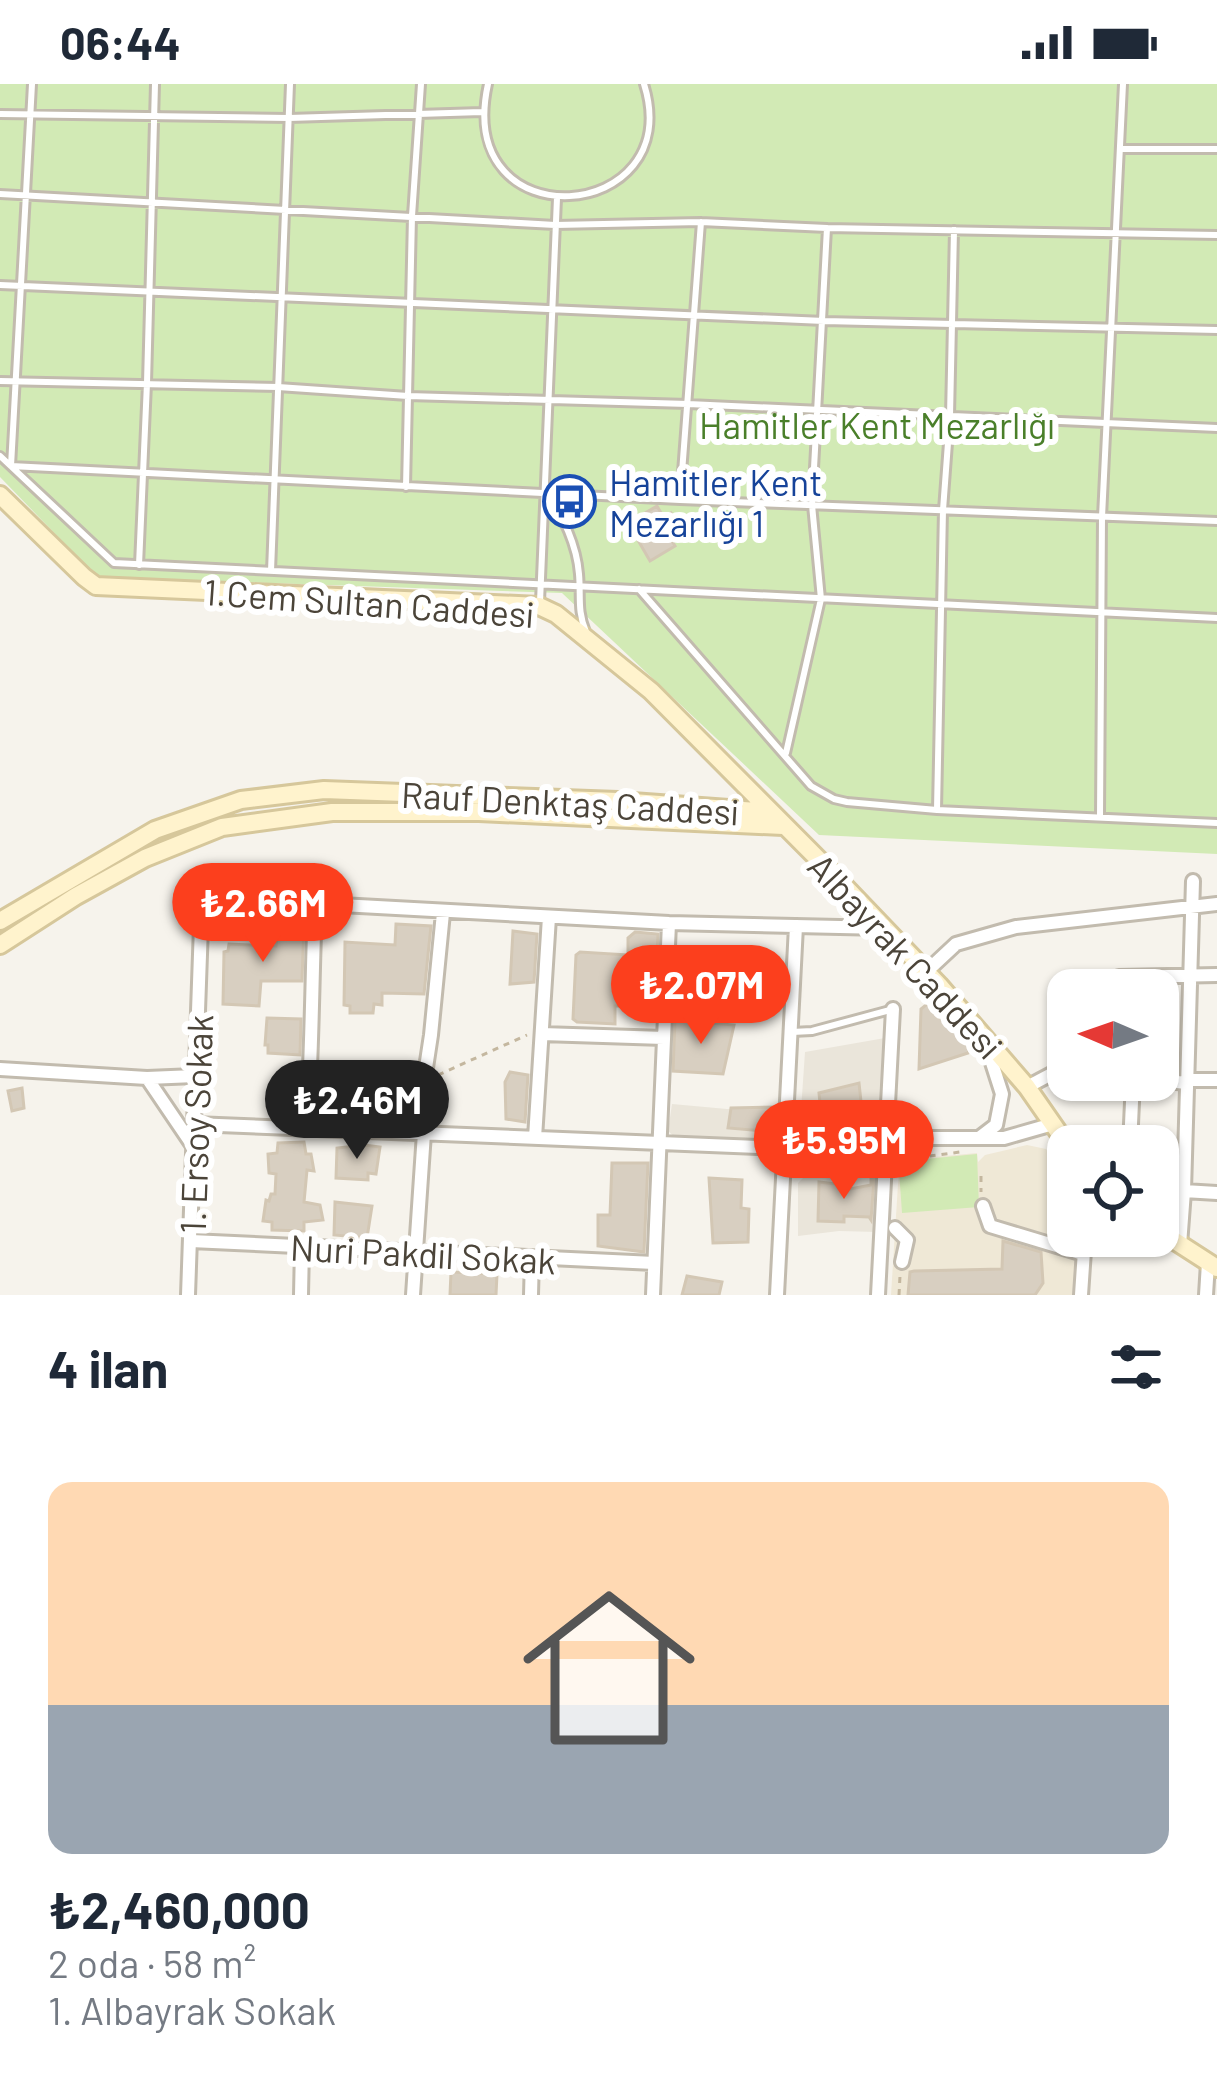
<!DOCTYPE html>
<html lang="tr">
<head>
<meta charset="utf-8">
<style>
  :root { --surface:#fff; --page:#f2f2f3; --text:#1f2937; --muted:#747a83; --line:#e0e1e3; --accent:#fc3f1d }
  body { margin:0; font-family:Barlow,sans-serif; background:var(--page); color:var(--text); height:100vh; display:flex; flex-direction:column; font-size:45px; white-space:nowrap }
  * { box-sizing:border-box; margin:0 }
  p { font-size:39px; color:var(--muted) }
  .icon { flex:none; width:66px; height:66px; fill:none; stroke:currentColor; stroke-width:2; stroke-linecap:round; stroke-linejoin:round }
  .map { position:relative; height:1211px; overflow:hidden }
  .panel { display:flex; flex-direction:column; background:var(--surface); flex:1 }
  .panel>* { flex:none }
  .needle { width:78px; rotate:272deg }
  .controls { position:absolute; left:1047px; top:885px; display:grid; gap:24px }
  .controls a { display:grid; place-items:center; width:132px; height:132px; border-radius:24px; background:var(--surface); box-shadow:0 3px 9px #0004; font-size:60px }
  .price { position:absolute; translate:-50% -102px; padding:0 27px; border-radius:42px; background:var(--accent); color:#fff; font-size:39px; line-height:78px; filter:drop-shadow(0 3px 6px #0008) }
  .price::after { content:''; position:absolute; left:50%; top:72px; width:36px; height:27px; margin-left:-18px; background:inherit; clip-path:polygon(0 0,100% 0,50% 100%) }
  .price.selected { background:#222; color:#fff }
  ul { padding:0; list-style:none }
  li { display:grid; align-content:center; gap:24px; height:636px; padding:0 48px }
  li+li { border-top:3px solid var(--line) }
  li span { display:grid; place-items:center; height:372px; border-radius:24px; color:#555 }
  li>.icon { margin-inline-start:auto }
  span .icon { width:216px; height:216px; fill:#fffc; stroke-width:1 }
  li b { font-size:51px }
  h2 { display:flex; justify-content:space-between; align-items:center; height:144px; padding:0 48px; font-size:51px }
  .status { display:flex; justify-content:space-between; align-items:center; height:84px; padding:0 60px; background:var(--surface); direction:ltr }
  .status svg { height:33px; fill:currentColor }
  .map>svg:first-child { display:block }
  .residential { fill:#eae5da }
  .education { fill:#efe8d6 }
  .green { fill:#d2eab5 }
  .building { fill:#d8cfc1; stroke:#d3c7b4; stroke-width:3 }
  .lines { fill:none; stroke-linecap:round; stroke-linejoin:round }
  .lane-casing { stroke:#c2bbae; stroke-width:12 }
  .street-casing { stroke:#c2bbae; stroke-width:18 }
  .secondary-casing { stroke:#d6c79b; stroke-width:22 }
  .path { stroke:#c4b79f; stroke-width:3; stroke-dasharray:6 6; stroke-linecap:butt }
  .lane { stroke:#fff; stroke-width:6 }
  .street { stroke:#fff; stroke-width:12 }
  .secondary { stroke:#fff3cd; stroke-width:16 }
  .labels { text-anchor:middle; dominant-baseline:central; stroke-width:12; stroke-linejoin:round; paint-order:stroke }
  .park-label { font-size:36px; fill:#4a7f2a; stroke:#fff }
  .transit-label { font-size:36px; fill:#164399; stroke:#fff; text-anchor:start }
  .street-label { font-size:36px; fill:#4b4439; stroke:#fff }
</style>
</head>
<body>
<div class="status"><b>06:44</b><svg viewBox="0 0 49 12"><path d="M0 12V9h3v3zM5 12V6h3v6zM10 12V3h3v9zM15 12V0h3v12zM26 1h20v11H26zM47 4h2v5h-2z"/></svg></div>
<div class="map">
<svg width="1217" height="1211" viewBox="0 0 1217 1211">
  <rect width="100%" height="100%" fill="#f6f3ec"/>
  <path class="residential" d="M 885,954 L 885,1041 L 878,1050 L 805,1057 L 800,1041 L 805,968 Z
    M 672,1020 L 727,1025 L 778,1023 L 775,1053 L 773,1059 L 677,1055 L 668,1047 Z
    M 867,1077 L 865,1087 L 882,1095 L 877,1148 L 839,1147 L 798,1152 L 798,1099 L 811,1086 Z"/>
  <path class="education" d="M 1027,1061 L 1046,1065 L 1068,1094 L 1068,1152 L 1080,1152 L 1076,1211 L 891,1211 L 900,1069 L 912,1075 L 977,1069 L 978,1078 L 985,1071 Z"/>
  <path class="green" d="M 0,0 L 1217,0 L 1217,770 L 819,751 L 562,509 L 97,493 L 0,393 Z
    M 977,1070 L 979,1123 L 902,1129 L 899,1086 L 905,1077 Z"/>
  <path class="building" d="M 657,422 L 664,434 L 671,429 L 681,445 L 669,452 L 675,462 L 650,477 L 628,439 Z
    M 279,837 L 304,838 L 302,897 L 261,897 L 259,922 L 223,920 L 224,868 L 228,867 L 229,860 L 276,862 Z
    M 396,840 L 431,842 L 424,910 L 382,909 L 382,921 L 374,920 L 373,929 L 350,929 L 350,922 L 344,921 L 345,858 L 395,861 Z
    M 513,847 L 537,850 L 534,898 L 510,900 Z
    M 635,848 L 658,850 L 655,922 L 615,922 L 615,940 L 577,938 L 573,935 L 576,871 L 580,868 L 628,871 L 628,854 Z
    M 926,921 L 931,921 L 971,962 L 968,969 L 919,985 L 921,925 Z
    M 267,934 L 301,935 L 300,971 L 268,969 L 268,961 L 265,961 Z
    M 675,936 L 734,941 L 723,990 L 673,987 Z
    M 510,988 L 528,991 L 525,1038 L 506,1035 L 505,998 Z
    M 859,999 L 864,1046 L 823,1050 L 819,1009 Z
    M 22,1004 L 24,1024 L 12,1027 L 8,1007 Z
    M 776,1023 L 775,1048 L 728,1044 L 731,1024 Z
    M 304,1058 L 306,1070 L 311,1070 L 314,1087 L 307,1086 L 304,1118 L 320,1121 L 323,1136 L 304,1138 L 304,1147 L 272,1146 L 272,1138 L 263,1137 L 266,1116 L 269,1117 L 271,1110 L 275,1110 L 276,1090 L 269,1089 L 268,1070 L 277,1069 L 278,1059 Z
    M 364,1061 L 380,1063 L 376,1090 L 368,1089 L 368,1096 L 336,1094 L 337,1064 Z
    M 612,1079 L 648,1079 L 644,1168 L 598,1162 L 598,1131 L 610,1131 Z
    M 709,1094 L 742,1096 L 741,1124 L 749,1125 L 748,1158 L 713,1159 Z
    M 871,1095 L 874,1095 L 871,1136 L 869,1133 L 844,1132 L 844,1138 L 818,1137 L 819,1098 L 845,1101 L 845,1106 L 871,1101 Z
    M 335,1118 L 372,1122 L 367,1154 L 334,1151 Z
    M 1003,1157 L 1041,1168 L 1043,1199 L 1035,1211 L 908,1211 L 910,1188 L 914,1187 L 1002,1185 Z
    M 451,1188 L 497,1190 L 496,1211 L 450,1211 Z
    M 687,1192 L 722,1198 L 719,1211 L 682,1211 Z"/>
  <g class="lines">
    <defs>
      <path id="lane" d="M 32,0 L 11,382 L 680,416 L 1217,437
        M 488,0 C 453,159 688,140 644,0
        M 0,30 L 289,34 L 482,28
        M 1120,65 L 1217,65
        M 0,110 L 555,141 L 701,138 L 827,144 L 1217,151
        M 0,201 L 824,237 L 1217,246
        M 0,297 L 278,303 L 408,312 L 688,320 L 1217,344
        M 0,372 L 114,479 L 1217,534
        M 406,403 L 412,132 L 421,0
        M 546,409 C 563,430 577,463 579,490 C 581,513 577,526 586,548
        M 680,415 L 701,138
        M 139,481 L 147,299 L 155,0
        M 271,487 L 290,0
        M 639,505 L 811,702 L 834,715 L 847,718 L 937,726 L 1217,739
        M 540,518 L 557,114
        M 786,669 L 821,515 L 812,421 L 827,144
        M 937,726 L 943,426 L 950,332 L 954,146
        M 1100,732 L 1102,433 L 1123,0
        M 792,948 L 812,947 L 890,926"/>
      <path id="street" d="M 926,888 L 956,860 L 1016,843 L 1217,820
        M 1119,893 L 1217,891
        M 542,950 L 664,954
        M 0,985 L 147,994 L 193,1062
        M 147,994 L 195,992
        M 1156,996 L 1187,999
        M 1187,996 L 1217,996
        M 1027,1003 L 1059,986 L 1068,986
        M 194,1040 L 785,1064 L 888,1054 L 1004,1054 L 1053,1040
        M 307,1045 C 312,969 312,895 315,820
        M 535,1054 L 549,833
        M 979,1054 L 996,1041 L 1002,1010 L 986,960
        M 1130,1062 L 1133,996
        M 1184,1107 L 1217,1109
        M 983,1122 L 990,1142 L 1083,1170
        M 895,1144 L 907,1156 L 902,1178
        M 191,1157 L 654,1179
        M 1180,1161 L 1184,1107 L 1193,797
        M 188,1211 L 201,842 L 230,815 L 669,839 L 884,844
        M 301,1211 L 302,1163
        M 413,1211 L 424,1049 L 424,997 L 431,951 L 443,829
        M 531,1211 L 532,1174
        M 653,1211 L 669,839
        M 777,1211 L 796,842
        M 878,1211 L 893,925
        M 1081,1211 L 1085,1152
        M 1206,1211 L 1208,1179"/>
      <path id="secondary" d="M 0,411 L 84,493 L 96,502 L 539,522 L 556,530 L 651,607 L 828,785 L 939,901 L 1027,1003 L 1068,1062
        M 0,837 L 155,746 L 241,716 L 324,706 L 618,717 L 769,728
        M 0,861 L 76,812 L 145,774 L 222,743 L 332,728 L 479,728 L 783,742
        M 1158,1146 L 1217,1184"/>
    </defs>
    <use href="#lane" class="lane-casing"/>
    <use href="#street" class="street-casing"/>
    <use href="#secondary" class="secondary-casing"/>
    <path class="path" d="M 438,991 L 527,951
      M 344,1031 L 412,1002
      M 899,1086 L 908,1075 L 960,1068
      M 981,1092 L 981,1108
      M 899,1211 L 900,1192"/>
    <use href="#lane" class="lane"/>
    <use href="#street" class="street"/>
    <use href="#secondary" class="secondary"/>
  </g>
  <defs>
    <symbol id="bus-ring" viewBox="-11 -11 22 22"><circle r="9.5" fill="#fff" stroke="#1a4fb4" stroke-width="1.5"/><path d="M-5-6H5V4H4V6H2V4H-2V6H-4V4H-5ZM-3.5-4V0h7V-4ZM-3.5 1.2v1.5H-2V1.2ZM2 1.2v1.5H3.5V1.2Z" fill="#1a4fb4"/></symbol>
  </defs>
  <g fill-rule="evenodd">
    <use href="#bus-ring" x="540" y="388" width="59" height="59"/>
  </g>
  <g class="labels">
    <g class="park-label">
      <text x="877" y="340">Hamitler Kent Mezarlığı</text>
    </g>
    <g class="transit-label">
      <text x="609" y="397">Hamitler Kent<tspan x="609" dy="41">Mezarlığı 1</tspan></text>
    </g>
    <g class="street-label">
      <text transform="translate(369 518) rotate(4)">1.Cem Sultan Caddesi</text>
      <text transform="translate(570 718) rotate(3)">Rauf Denktaş Caddesi</text>
      <text transform="translate(906 871) rotate(47)">Albayrak Caddesi</text>
      <text transform="translate(195 1040) rotate(-88)">1. Ersoy Sokak</text>
      <text transform="translate(423 1169) rotate(3)">Nuri Pakdil Sokak</text>
    </g>
  </g>
</svg>
<div class="controls">
<a><svg class="needle" viewBox="-14 -14 28 28"><path d="M0-13l5 13h-10z" fill="#e53935"/><path d="M0 13l5-13h-10z" fill="#747a83"/></svg></a>
<a><svg class="icon" aria-label="locate" viewBox="0 0 24 24"><circle cx="12" cy="12" r="6"/><path d="M12 2v4M12 18v4M2 12h4M18 12h4"/></svg></a>
</div>
<b class="price" style="left:263px;top:881px">₺2.66M</b>
<b class="price" style="left:701px;top:963px">₺2.07M</b>
<b class="price selected" style="left:357px;top:1078px">₺2.46M</b>
<b class="price" style="left:844px;top:1118px">₺5.95M</b>
</div>
<section class="panel">
<h2>4 ilan<svg class="icon" aria-label="filters" viewBox="0 0 24 24"><path d="M4 7h16M4 17h16"/><circle cx="9" cy="7" r="2"/><circle cx="15" cy="17" r="2"/></svg></h2>
<ul>
<li><span style="background:linear-gradient(#ffd9b3 60%,#9aa5b1 0)"><svg class="icon" aria-label="home" viewBox="0 0 24 24"><path d="M3 11l9-7 9 7M6 9v11h12V9"/></svg></span><div><b>₺2,460,000</b><p>2 oda · 58 m²</p><p>1. Albayrak Sokak</p></div></li>
</ul>
</section>
</body>
</html>
